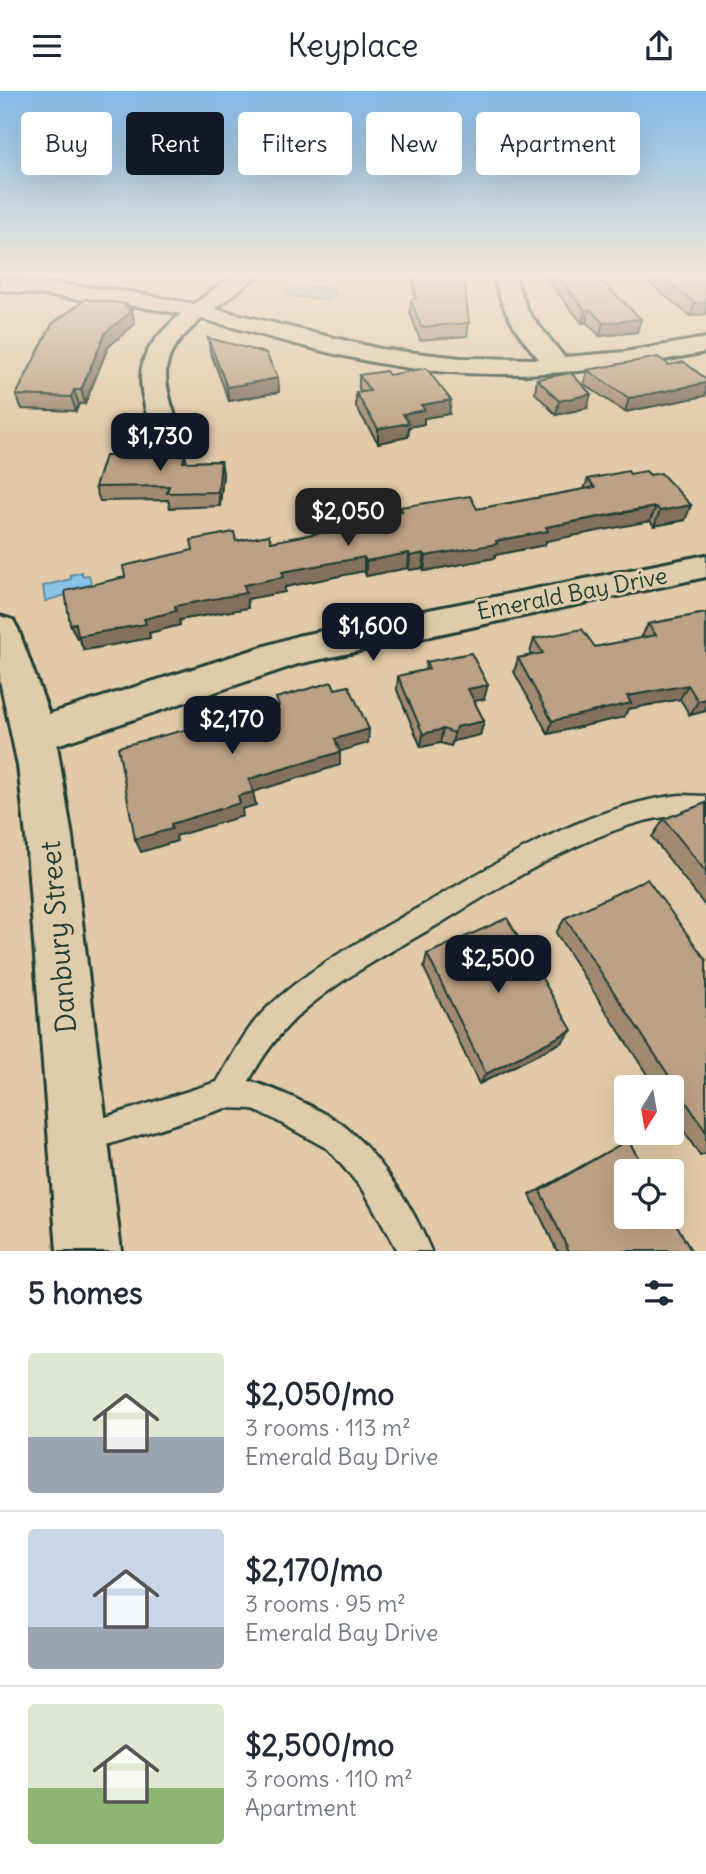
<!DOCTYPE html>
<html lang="en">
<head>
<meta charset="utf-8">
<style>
  :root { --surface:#fff; --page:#f6f6f7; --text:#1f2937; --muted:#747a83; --line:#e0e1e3; --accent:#111827 }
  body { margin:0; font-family:Delius,sans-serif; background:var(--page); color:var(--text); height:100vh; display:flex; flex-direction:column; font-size:26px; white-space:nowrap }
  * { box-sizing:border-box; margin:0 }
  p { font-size:23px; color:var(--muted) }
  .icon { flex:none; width:38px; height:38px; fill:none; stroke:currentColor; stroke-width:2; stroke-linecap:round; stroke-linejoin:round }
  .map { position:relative; height:1160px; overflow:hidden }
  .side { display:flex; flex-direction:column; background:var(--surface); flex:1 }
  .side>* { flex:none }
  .top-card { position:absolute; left:21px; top:21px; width:665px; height:63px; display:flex; gap:14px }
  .needle { width:46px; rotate:191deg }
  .buttons { position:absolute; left:614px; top:984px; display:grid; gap:14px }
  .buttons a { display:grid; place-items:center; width:70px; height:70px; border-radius:7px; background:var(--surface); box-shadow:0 7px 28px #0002; font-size:35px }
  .price { position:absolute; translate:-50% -60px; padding:0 16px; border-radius:14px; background:var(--accent); color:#fff; font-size:23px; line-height:46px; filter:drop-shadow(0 2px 4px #0008) }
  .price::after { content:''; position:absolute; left:50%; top:42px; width:21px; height:16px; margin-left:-10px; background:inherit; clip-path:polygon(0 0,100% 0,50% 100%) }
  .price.active { background:#222; color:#fff }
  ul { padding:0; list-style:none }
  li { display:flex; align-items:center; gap:21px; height:175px; padding:0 28px }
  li+li { border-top:2px solid var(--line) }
  li span { display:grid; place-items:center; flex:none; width:196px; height:140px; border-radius:7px; color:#555 }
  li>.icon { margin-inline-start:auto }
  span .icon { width:84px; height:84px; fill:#fffc; stroke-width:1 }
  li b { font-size:30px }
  h2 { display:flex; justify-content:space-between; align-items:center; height:84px; padding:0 28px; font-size:30px }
  .tag { padding:0 24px; border-radius:7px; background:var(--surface); box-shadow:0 7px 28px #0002; font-size:24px; line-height:63px }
  .tag.active { background:var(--accent); color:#fff }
  header { display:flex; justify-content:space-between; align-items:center; height:91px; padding:0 28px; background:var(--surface); font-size:32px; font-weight:600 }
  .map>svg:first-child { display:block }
  .water { fill:#8ac2e8; stroke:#5f8da0; stroke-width:2 }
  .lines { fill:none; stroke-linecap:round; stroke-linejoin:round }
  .lane-casing { stroke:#1f3d34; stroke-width:5 }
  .street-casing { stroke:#1f3d34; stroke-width:6 }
  .lane { fill:#dfccaa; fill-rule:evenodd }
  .street { fill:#dfccaa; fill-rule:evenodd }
  .wall { fill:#a28a72; stroke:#1f3d34; stroke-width:2 }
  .shaded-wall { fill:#84715d; stroke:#1f3d34; stroke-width:2 }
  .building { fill:#bca185; stroke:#1f3d34; stroke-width:2 }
  .labels { text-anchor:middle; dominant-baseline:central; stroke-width:6; stroke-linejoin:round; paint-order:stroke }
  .street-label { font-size:23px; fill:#1f3d34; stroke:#dfccaa }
  .near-street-label { font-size:28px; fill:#1f3d34; stroke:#dfccaa }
</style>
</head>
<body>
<header><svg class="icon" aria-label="menu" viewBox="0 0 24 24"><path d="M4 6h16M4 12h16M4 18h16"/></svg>Keyplace<svg class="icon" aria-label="share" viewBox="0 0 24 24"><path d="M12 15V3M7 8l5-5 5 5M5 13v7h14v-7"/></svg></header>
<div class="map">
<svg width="706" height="1160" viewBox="0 0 706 1160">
  <rect width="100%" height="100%" fill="#e2caa8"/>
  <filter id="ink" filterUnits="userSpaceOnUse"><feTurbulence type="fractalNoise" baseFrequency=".0143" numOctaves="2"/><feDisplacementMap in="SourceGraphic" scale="14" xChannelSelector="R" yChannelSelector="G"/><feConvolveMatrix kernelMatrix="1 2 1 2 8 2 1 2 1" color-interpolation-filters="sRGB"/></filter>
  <g filter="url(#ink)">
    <path class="water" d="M 294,195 L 331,197 L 336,203 L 327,208 L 290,205 L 286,199 Z
      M 82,481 L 82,485 L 89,484 L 92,497 L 45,510 L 43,495 L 71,488 L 70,484 Z"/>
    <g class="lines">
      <defs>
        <path id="lane" d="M 680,704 L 706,705 L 706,725 C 679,723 653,726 627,735 C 561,757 498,797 439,833 C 392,860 342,886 301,922 C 279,942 263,964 249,990 C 273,996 333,1023 350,1040 C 385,1072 413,1116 431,1160 L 397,1160 L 364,1100 L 328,1058 L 270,1026 L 251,1018 L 226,1017 L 84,1061 L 74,1056 L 69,1046 L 74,1036 L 217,991 C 232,966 245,938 267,917 C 311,875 366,847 418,817 C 495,773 590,713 680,704 Z"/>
        <path id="street" d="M 235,183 L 259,183 L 215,218 L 380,258 L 461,267 L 539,268 C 517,242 500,217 494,183 L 514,183 L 528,221 L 564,266 L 625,261 L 706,247 L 706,261 C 597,283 488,292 378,272 C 319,261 261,243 202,228 C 159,264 160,281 177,331 L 173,337 L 163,339 L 153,337 L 149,331 C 134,277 138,261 181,223 L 130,214 L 0,199 L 0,187 L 130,201 L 194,213 Z
          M 706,464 L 706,486 L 298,573 L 57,654 L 72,746 L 121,1160 L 57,1160 L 26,746 L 18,675 L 0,590 L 0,525 L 13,529 L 18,538 L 49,623 L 297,545 Z"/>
      </defs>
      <use href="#lane" class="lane-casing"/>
      <use href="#street" class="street-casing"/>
      <use href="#lane" class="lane"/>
      <use href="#street" class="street"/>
    </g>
    <path class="wall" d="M 413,183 L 463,183 L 469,232 L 467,245 L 420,249 L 410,221 L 411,208 L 414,208 Z
      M 542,183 L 594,183 L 641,228 L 637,241 L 600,245 L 586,231 L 582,232 Z
      M 638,183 L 706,183 L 706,223 L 690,225 Z
      M 128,216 L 131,217 L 135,233 L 108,256 L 85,313 L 79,313 L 76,320 L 22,318 L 16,304 Z
      M 208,247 L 278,287 L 279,301 L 229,310 L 210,260 Z
      M 669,274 L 706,288 L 706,301 L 705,305 L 625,321 L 584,293 L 587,279 Z
      M 359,284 L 389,284 L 449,323 L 424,327 L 424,333 L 409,336 L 408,346 L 378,352 L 356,316 L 356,302 L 362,301 L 359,298 Z
      M 537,288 L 587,317 L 556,324 L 535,302 Z
      M 185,364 L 187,371 L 221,370 L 223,384 L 220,415 L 170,417 L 168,409 L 100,410 L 95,396 Z
      M 630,383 L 650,384 L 691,414 L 685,429 L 654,435 L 650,430 L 630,433 L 546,450 L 545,454 L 495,464 L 495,467 L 424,480 L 423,477 L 409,479 L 408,477 L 366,485 L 364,480 L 285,496 L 285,501 L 247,508 L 248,517 L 179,529 L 180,534 L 149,542 L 150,547 L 84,559 L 79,547 L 77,548 L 125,486 L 236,450 L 271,451 L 390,429 L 391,422 L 399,421 L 400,416 L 477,418 L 584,398 L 588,388 Z
      M 706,522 L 706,620 L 690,624 L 680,608 L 628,618 L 624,626 L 548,643 L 514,581 L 518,567 L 532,564 L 530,562 L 534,548 L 595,556 L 641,547 L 648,533 Z
      M 426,571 L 484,608 L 474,610 L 484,630 L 480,644 L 453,650 L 451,655 L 440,652 L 421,656 L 397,599 L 398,585 L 425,579 Z
      M 706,712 L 706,816 L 652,746 L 664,728 Z
      M 565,827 L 706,869 L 706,1063 L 700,1065 L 672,1022 L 672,996 L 655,996 L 556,842 Z
      M 427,863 L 562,951 L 479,993 L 424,877 Z
      M 628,1049 L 691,1160 L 557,1160 L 530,1104 Z"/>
    <path class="shaded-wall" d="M 706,211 L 706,223 L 690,225 L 695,212 Z
      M 127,213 L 128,219 L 131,217 L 135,233 L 108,256 L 85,313 L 81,299 L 105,242 Z
      M 590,218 L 586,231 L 582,232 L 585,219 Z
      M 641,228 L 637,241 L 600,245 L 603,232 Z
      M 278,287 L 279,301 L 229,310 L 227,296 Z
      M 706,292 L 706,301 L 705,305 L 625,321 L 629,307 Z
      M 74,299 L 79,313 L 76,320 L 71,306 Z
      M 591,303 L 587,317 L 556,324 L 559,310 Z
      M 451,309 L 449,323 L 424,327 L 424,333 L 409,336 L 408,346 L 378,352 L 378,338 L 421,314 Z
      M 221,370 L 223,384 L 220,415 L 218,401 Z
      M 691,414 L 685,429 L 654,435 L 660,420 Z
      M 656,416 L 650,430 L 546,450 L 545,454 L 495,464 L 495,467 L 424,480 L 426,465 L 496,450 L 546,436 Z
      M 409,462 L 408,477 L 366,485 L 366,470 Z
      M 424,462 L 423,477 L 409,479 L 410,465 Z
      M 364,466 L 364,480 L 285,496 L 285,501 L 247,508 L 248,517 L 179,529 L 180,534 L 149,542 L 150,547 L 84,559 L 79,547 L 77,548 L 70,533 L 144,528 L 175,515 L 282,481 Z
      M 488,594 L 484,608 L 465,612 L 468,598 Z
      M 688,594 L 680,608 L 628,618 L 624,626 L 548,643 L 552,630 L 627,605 Z
      M 706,608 L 706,620 L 690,624 L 698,610 Z
      M 484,630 L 480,644 L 453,650 L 451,655 L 456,636 Z
      M 369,638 L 368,652 L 335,662 L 335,648 Z
      M 443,638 L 440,652 L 421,656 L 423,643 Z
      M 340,661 L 340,674 L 253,701 L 256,714 L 242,718 L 243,725 L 176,745 L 177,750 L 141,761 L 135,748 L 238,705 L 249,688 Z
      M 572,939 L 562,951 L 479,993 L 486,983 Z"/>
    <path class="building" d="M 414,183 L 463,183 L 469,232 L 421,236 L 411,208 L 416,208 Z
      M 555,183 L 594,183 L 641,228 L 603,232 L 590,218 L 585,219 Z
      M 658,183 L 706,183 L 706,211 L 695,212 Z
      M 86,208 L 127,213 L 125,215 L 131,217 L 128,219 L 132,220 L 105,242 L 81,299 L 74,299 L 71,306 L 16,304 L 52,233 Z
      M 208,247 L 266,262 L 278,287 L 227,296 Z
      M 658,266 L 669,274 L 684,271 L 706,288 L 706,292 L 629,307 L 587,279 Z
      M 426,277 L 451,309 L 421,314 L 425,319 L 403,323 L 409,332 L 378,338 L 356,302 L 370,300 L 359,284 L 386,280 L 389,284 Z
      M 571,282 L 591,303 L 559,310 L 537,288 Z
      M 185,364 L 183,371 L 221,370 L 218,401 L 167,402 L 169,395 L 95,396 L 105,365 Z
      M 628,380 L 630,383 L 646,380 L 650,384 L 661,382 L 691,414 L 660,420 L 656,416 L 635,419 L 546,436 L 548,440 L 496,450 L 497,453 L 426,465 L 424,462 L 410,465 L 409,462 L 366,470 L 364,466 L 282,481 L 284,486 L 244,494 L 246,502 L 175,515 L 176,520 L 144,528 L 146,533 L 78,545 L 76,532 L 70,533 L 65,500 L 125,486 L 123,475 L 193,459 L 191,449 L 234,441 L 236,450 L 269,444 L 271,451 L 393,428 L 391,422 L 402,420 L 400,416 L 470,405 L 477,418 L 595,396 L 588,388 Z
      M 706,522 L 706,608 L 698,610 L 688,594 L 627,605 L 631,612 L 552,630 L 518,567 L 543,562 L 534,548 L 582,538 L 595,556 L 656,544 L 648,533 Z
      M 471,562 L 488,594 L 468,598 L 484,630 L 456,636 L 454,642 L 443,638 L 423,643 L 398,585 L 429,578 L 426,571 Z
      M 332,591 L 335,598 L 349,595 L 369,638 L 335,648 L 340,661 L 249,688 L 253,701 L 238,705 L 240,712 L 171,733 L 172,738 L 135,748 L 118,656 L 279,615 L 276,607 Z
      M 706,712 L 706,781 L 664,728 Z
      M 647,788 L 706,869 L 706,1041 L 565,827 Z
      M 507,827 L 572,939 L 486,983 L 427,863 Z
      M 628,1049 L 646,1080 L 626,1080 L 626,1125 L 672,1125 L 691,1160 L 569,1160 L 540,1100 Z"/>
  </g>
  <linearGradient id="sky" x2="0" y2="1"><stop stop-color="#82bae8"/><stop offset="0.53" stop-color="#f2e7d8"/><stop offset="1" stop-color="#f2e7d8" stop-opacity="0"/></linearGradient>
  <rect width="706" height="346" fill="url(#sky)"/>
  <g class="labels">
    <g class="street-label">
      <text transform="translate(572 502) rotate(-11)">Emerald Bay Drive</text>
    </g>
    <g class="near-street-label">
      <text transform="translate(58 846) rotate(-95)">Danbury Street</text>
    </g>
  </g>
</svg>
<div class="buttons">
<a><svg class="needle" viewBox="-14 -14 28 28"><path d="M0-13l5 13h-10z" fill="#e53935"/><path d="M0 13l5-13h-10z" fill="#747a83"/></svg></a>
<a><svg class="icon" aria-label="locate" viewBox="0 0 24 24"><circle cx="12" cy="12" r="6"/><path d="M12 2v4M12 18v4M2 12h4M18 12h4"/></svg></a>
</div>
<b class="price" style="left:160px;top:382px">$1,730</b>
<b class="price active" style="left:348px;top:457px">$2,050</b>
<b class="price" style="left:373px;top:572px">$1,600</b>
<b class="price" style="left:232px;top:665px">$2,170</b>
<b class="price" style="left:498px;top:904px">$2,500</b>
<div class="top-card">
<a class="tag">Buy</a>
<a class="tag active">Rent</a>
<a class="tag">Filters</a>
<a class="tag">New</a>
<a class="tag">Apartment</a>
</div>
</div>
<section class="side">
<h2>5 homes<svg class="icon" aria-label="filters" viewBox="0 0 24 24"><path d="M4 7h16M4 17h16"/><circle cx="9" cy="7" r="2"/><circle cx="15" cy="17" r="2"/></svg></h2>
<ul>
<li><span style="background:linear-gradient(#dfe7d0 60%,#9aa5b1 0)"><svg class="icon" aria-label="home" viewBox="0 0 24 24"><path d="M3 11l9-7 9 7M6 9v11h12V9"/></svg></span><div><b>$2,050/mo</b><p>3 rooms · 113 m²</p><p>Emerald Bay Drive</p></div></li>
<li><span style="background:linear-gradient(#c9d6e8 70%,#9aa5b1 0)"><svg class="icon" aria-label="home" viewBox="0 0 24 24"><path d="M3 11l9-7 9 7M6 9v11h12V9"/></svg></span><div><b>$2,170/mo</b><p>3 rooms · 95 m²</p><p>Emerald Bay Drive</p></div></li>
<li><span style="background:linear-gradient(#dfe7d0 60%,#8fb573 0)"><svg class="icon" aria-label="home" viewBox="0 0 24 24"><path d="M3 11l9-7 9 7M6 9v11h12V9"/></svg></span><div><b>$2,500/mo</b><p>3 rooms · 110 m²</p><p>Apartment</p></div></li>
</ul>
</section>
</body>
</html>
